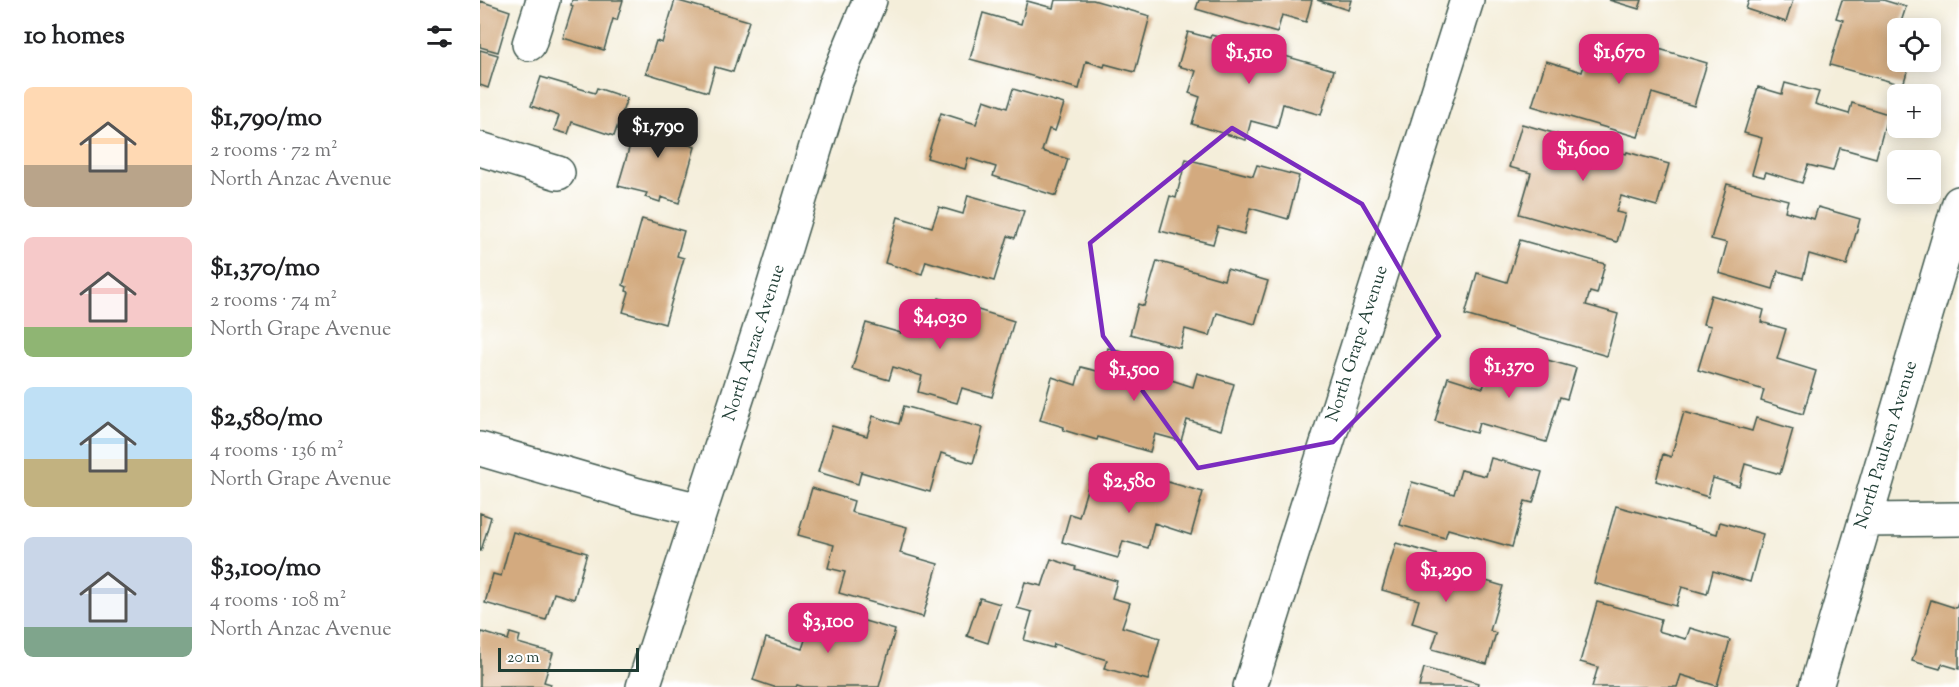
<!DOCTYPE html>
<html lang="en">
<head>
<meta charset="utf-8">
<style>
  :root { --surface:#fff; --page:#f6f6f6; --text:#202124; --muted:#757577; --accent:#db2777 }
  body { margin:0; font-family:"Sorts Mill Goudy",serif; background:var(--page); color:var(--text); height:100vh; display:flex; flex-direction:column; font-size:22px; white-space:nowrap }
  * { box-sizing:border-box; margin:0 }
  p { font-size:20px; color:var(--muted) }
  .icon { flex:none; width:33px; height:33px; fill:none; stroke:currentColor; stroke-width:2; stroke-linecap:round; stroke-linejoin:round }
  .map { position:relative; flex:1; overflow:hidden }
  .side { display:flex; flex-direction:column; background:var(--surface); width:480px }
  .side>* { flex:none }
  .buttons { position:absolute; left:1407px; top:18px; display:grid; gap:12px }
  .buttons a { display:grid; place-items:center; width:54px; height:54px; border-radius:9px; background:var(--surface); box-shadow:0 3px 15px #0003; font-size:30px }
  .scale { position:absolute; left:18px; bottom:15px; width:141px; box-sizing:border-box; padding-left:6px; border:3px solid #1f3d34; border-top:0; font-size:16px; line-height:21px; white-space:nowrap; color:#1f3d34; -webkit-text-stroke:4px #fff; paint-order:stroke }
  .price { position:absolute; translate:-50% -51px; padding:0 14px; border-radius:12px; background:var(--accent); color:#fff; font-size:20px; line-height:39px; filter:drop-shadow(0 2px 3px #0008) }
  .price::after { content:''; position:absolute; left:50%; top:36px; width:18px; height:14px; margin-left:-9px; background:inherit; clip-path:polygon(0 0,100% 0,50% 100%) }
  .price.selected { background:#222; color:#fff }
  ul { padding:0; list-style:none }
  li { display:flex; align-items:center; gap:18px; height:150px; padding:0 24px }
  li span { display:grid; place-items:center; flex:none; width:168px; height:120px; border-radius:9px; color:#555 }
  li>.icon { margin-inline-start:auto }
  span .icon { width:72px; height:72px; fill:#fffc; stroke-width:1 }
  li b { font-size:26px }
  h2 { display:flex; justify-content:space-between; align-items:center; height:72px; padding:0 24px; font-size:26px }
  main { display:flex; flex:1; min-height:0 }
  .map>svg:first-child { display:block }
  .building { fill:#d3aa7f }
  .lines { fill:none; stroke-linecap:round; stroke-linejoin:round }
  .minor-casing { stroke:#3f584d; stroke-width:36 }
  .minor { stroke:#fff; stroke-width:33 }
  .marked { fill:none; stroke:#7b2cbf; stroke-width:4.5; stroke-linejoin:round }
  .labels { text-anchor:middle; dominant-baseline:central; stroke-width:5; stroke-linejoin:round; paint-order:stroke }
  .street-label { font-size:18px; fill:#1f3d34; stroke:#fff }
</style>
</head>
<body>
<main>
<section class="side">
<h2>10 homes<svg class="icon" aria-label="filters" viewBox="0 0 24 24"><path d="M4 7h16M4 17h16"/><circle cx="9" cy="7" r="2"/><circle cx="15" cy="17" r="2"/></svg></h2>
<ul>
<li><span style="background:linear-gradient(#ffd9b3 65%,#b9a48a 0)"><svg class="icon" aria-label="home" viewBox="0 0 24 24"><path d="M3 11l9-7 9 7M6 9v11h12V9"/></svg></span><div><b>$1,790/mo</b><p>2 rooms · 72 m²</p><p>North Anzac Avenue</p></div></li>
<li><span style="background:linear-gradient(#f6c9c9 75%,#8fb573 0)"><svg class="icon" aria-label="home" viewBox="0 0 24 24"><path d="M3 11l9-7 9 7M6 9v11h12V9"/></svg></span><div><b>$1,370/mo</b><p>2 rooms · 74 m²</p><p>North Grape Avenue</p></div></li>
<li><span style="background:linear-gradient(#bfe0f5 60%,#c2b280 0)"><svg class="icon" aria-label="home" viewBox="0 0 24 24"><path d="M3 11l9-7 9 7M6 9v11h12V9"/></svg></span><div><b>$2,580/mo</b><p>4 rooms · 136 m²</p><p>North Grape Avenue</p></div></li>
<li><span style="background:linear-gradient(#c9d6e8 75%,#7fa58c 0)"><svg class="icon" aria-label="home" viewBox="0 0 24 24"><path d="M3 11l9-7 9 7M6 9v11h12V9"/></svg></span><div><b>$3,100/mo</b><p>4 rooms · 108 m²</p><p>North Anzac Avenue</p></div></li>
</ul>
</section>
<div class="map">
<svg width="1479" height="687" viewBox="0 0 1479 687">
  <rect width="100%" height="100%" fill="#fff"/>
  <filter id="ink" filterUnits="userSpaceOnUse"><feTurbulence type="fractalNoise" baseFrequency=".0167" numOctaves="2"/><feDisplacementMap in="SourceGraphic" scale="12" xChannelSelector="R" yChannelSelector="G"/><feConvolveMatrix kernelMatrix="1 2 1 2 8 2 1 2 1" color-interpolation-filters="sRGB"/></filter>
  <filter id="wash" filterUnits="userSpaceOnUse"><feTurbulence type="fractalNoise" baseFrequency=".008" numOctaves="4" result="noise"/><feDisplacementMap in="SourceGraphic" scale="24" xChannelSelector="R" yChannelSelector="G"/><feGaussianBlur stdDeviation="1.35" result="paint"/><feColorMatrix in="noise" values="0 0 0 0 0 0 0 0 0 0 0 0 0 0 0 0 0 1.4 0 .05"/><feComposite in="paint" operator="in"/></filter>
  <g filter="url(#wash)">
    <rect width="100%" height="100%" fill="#f4eeda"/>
    <g id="blocks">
      <path class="building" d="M 92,0 L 143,0 L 137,20 L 133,19 L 124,50 L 83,38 L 93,6 L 91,5 Z
        M 195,0 L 269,21 L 253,72 L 235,67 L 228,92 L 166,73 L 176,41 L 182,43 Z
        M 575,0 L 613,0 L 670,16 L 655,72 L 625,64 L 624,67 L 606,61 L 599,89 L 490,59 L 503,13 L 541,24 L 547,1 L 573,8 Z
        M 719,0 L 832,0 L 826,22 L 802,15 L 797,33 L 716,9 Z
        M 837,0 L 871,0 L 868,10 Z
        M 1129,0 L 1162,0 L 1159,9 Z
        M 1269,0 L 1313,0 L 1306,22 L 1266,9 Z
        M 1362,0 L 1403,0 L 1426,7 L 1419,28 L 1418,28 L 1418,62 L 1430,62 L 1423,85 L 1350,65 L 1363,20 L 1356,18 Z
        M 0,1 L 30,11 L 18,52 L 0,47 Z
        M 708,32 L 730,38 L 731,35 L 854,70 L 841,115 L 803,104 L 797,128 L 771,121 L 766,140 L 712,124 L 720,97 L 709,93 L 716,71 L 698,66 Z
        M 1138,37 L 1227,63 L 1214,106 L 1172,93 L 1158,137 L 1052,106 L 1066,61 L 1102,72 L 1109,48 L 1132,55 Z
        M 0,50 L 18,55 L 8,88 L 0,85 Z
        M 61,77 L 115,93 L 117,88 L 147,98 L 134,136 L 92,122 L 88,134 L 74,130 L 79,116 L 51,106 Z
        M 1305,83 L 1339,92 L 1335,104 L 1369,114 L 1372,103 L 1408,114 L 1396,158 L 1360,148 L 1353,171 L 1328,165 L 1322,183 L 1286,172 L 1284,177 L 1272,174 L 1282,138 L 1264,133 L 1278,87 L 1302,94 Z
        M 533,89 L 584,104 L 575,131 L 569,129 L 562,151 L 588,159 L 576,196 L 513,176 L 516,167 L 488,158 L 485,169 L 447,158 L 461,113 L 496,124 L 504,100 L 527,108 Z
        M 184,114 L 210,122 L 204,143 L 215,147 L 199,203 L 181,197 L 180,202 L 165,197 L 167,193 L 138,186 L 158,118 L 181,125 Z
        M 1042,124 L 1146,154 L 1147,152 L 1189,164 L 1177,206 L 1141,196 L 1136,212 L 1145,214 L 1137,242 L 1039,214 L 1051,173 L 1029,167 Z
        M 706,159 L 773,176 L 777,165 L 819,176 L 808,219 L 770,208 L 764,234 L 738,227 L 733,244 L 680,231 L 690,196 L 696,198 Z
        M 1247,184 L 1308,200 L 1305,211 L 1334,219 L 1338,207 L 1380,219 L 1367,265 L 1329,254 L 1323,278 L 1298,271 L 1293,289 L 1239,273 L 1247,243 L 1231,239 Z
        M 488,195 L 544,211 L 535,238 L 528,236 L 514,281 L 446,261 L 442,274 L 405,263 L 418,217 L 452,227 L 459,207 L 483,214 Z
        M 162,219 L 204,231 L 197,256 L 204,258 L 185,324 L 143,312 L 149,292 L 146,291 L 147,287 L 143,285 Z
        M 1040,240 L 1125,264 L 1117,294 L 1110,292 L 1106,305 L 1138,314 L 1127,356 L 985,315 L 997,273 L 1027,282 Z
        M 677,261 L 744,280 L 747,269 L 788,281 L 775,324 L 737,313 L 730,336 L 705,329 L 700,348 L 650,334 L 658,304 L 664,306 Z
        M 1231,295 L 1284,310 L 1281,322 L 1306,329 L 1297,359 L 1336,371 L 1323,414 L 1281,401 L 1284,390 L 1218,370 L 1231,326 L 1223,324 Z
        M 459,298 L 534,321 L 512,397 L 482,388 L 477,403 L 438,392 L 442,376 L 413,367 L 409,380 L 372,369 L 386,323 L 421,333 L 429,309 L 453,316 Z
        M 628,348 L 683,364 L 679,376 L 713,387 L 717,373 L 754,384 L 741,430 L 707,420 L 701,441 L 675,434 L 670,452 L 618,437 L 617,440 L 583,430 L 584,427 L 560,420 L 572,377 L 596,385 L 601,367 L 621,372 Z
        M 1042,353 L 1096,368 L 1087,399 L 1080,397 L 1066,442 L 999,423 L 996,433 L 955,421 L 968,377 L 1003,388 L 1011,364 L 1036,372 Z
        M 424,406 L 503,428 L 493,463 L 461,453 L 450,492 L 381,472 L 378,484 L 338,472 L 352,426 L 387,436 L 393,416 L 419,424 Z
        M 1204,412 L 1272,431 L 1276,418 L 1313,429 L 1300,474 L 1265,464 L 1259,486 L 1233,478 L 1228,497 L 1176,481 L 1183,454 L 1191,457 Z
        M 1011,458 L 1062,472 L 1053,503 L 1045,501 L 1032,547 L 968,529 L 965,538 L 920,525 L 932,482 L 974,494 L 981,470 L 1006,476 Z
        M 612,472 L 678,491 L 681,480 L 723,492 L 711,535 L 674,523 L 668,548 L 643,541 L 638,558 L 582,542 L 590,514 L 599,517 Z
        M 332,488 L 374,501 L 371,512 L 427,527 L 420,553 L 458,564 L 443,617 L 359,593 L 365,572 L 348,568 L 354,545 L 318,535 Z
        M 1136,506 L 1237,534 L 1240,522 L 1283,534 L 1270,582 L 1233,571 L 1227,594 L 1202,587 L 1196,606 L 1114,583 Z
        M 0,513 L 11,517 L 1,551 L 0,551 Z
        M 33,532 L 107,553 L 94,599 L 74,593 L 66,620 L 5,603 L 13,574 L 21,576 Z
        M 916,543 L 958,555 L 955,566 L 1023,586 L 1010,631 L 1016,633 L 1007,664 L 952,649 L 958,631 L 932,623 L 939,600 L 902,590 Z
        M 571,559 L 596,567 L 595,569 L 637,581 L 632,598 L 650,603 L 642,627 L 680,638 L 668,680 L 624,668 L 627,660 L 574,644 L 573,648 L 544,640 L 552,612 L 537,608 L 545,582 L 562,586 Z
        M 500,598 L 520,604 L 508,643 L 487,636 Z
        M 1451,600 L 1476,608 L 1479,601 L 1479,669 L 1462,664 L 1460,669 L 1432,661 Z
        M 1117,602 L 1143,609 L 1144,608 L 1181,619 L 1178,631 L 1206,639 L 1210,628 L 1250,640 L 1237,686 L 1201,675 L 1197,687 L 1112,687 L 1118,667 L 1100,662 Z
        M 331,605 L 415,630 L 399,687 L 324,687 L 317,685 L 316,687 L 294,687 L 273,680 L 286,638 L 322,649 L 328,631 L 323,629 Z
        M 2,632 L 28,640 L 30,633 L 40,636 L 38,643 L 73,653 L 64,682 L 71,684 L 70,687 L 0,687 L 0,638 Z
        M 944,668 L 998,683 L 997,687 L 939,687 Z"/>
    </g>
  </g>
  <g filter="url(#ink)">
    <use href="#blocks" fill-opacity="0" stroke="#3f584d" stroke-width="1.5"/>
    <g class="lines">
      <defs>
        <path id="minor" d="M 49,44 L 63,0
          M 0,149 L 78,173
          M 0,449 L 158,495 L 220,510
          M 1385,520 L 1479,519
          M 163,687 L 292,291 L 355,84 L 390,0
          M 770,687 L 987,0
          M 1336,687 L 1479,203"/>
      </defs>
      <use href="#minor" class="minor-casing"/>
      <use href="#minor" class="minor"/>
    </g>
  </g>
  <path class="marked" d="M 752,128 L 882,204 L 959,336 L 853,442 L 718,468 L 623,336 L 610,243 Z"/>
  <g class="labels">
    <g class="street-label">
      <text transform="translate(275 343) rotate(-72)">North Anzac Avenue</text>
      <text transform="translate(878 344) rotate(-72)">North Grape Avenue</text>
      <text transform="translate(1407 445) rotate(-73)">North Paulsen Avenue</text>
    </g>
  </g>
</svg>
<div class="buttons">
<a><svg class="icon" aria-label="locate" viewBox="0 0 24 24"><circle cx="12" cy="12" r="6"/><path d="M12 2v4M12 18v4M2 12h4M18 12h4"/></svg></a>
<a>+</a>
<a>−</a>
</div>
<div class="scale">20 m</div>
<b class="price" style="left:769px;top:85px">$1,510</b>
<b class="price" style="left:1139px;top:85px">$1,670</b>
<b class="price selected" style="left:178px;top:159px">$1,790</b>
<b class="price" style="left:1103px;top:182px">$1,600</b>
<b class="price" style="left:460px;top:350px">$4,030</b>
<b class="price" style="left:1029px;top:399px">$1,370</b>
<b class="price" style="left:654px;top:402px">$1,500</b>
<b class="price" style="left:649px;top:514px">$2,580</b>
<b class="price" style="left:966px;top:603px">$1,290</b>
<b class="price" style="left:348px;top:654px">$3,100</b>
</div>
</main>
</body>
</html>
